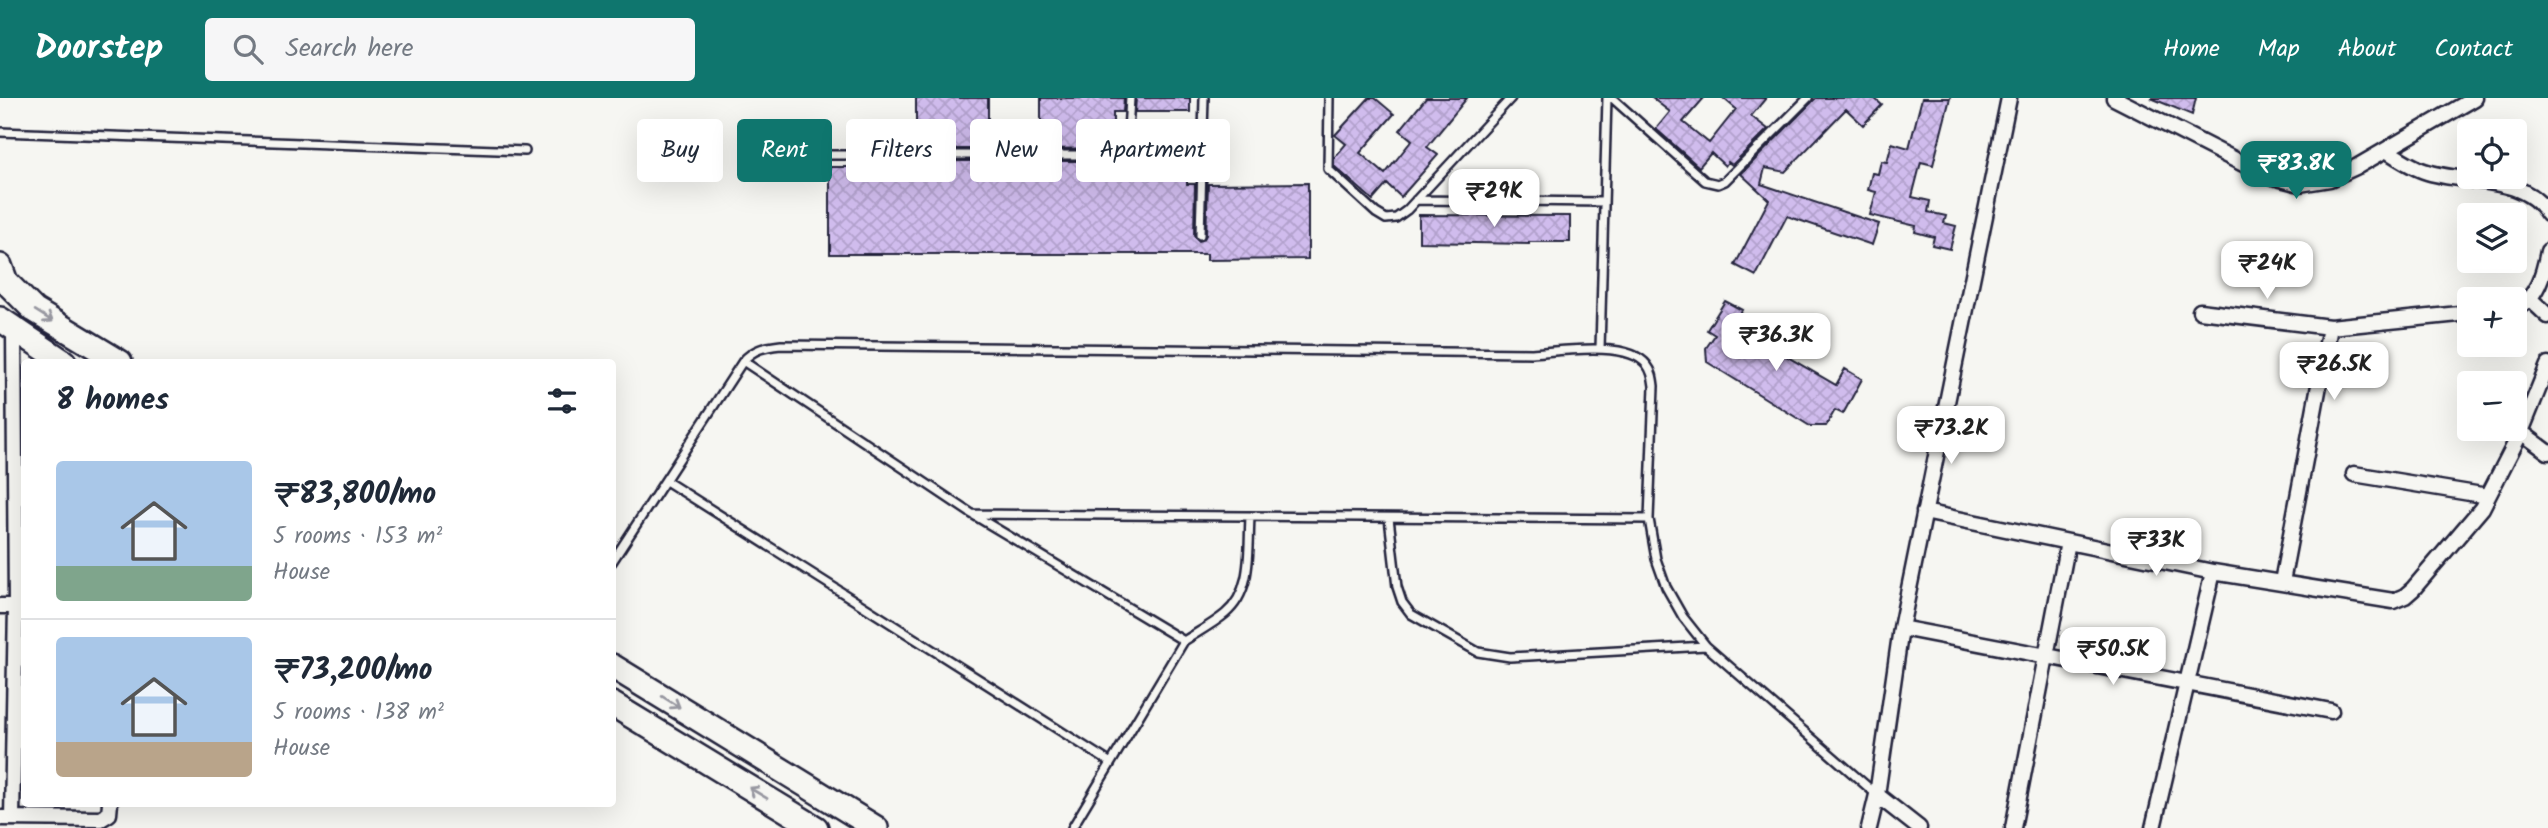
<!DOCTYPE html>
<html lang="en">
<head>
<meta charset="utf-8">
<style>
  :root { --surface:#fff; --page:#f6f6f7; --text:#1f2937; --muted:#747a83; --line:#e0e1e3; --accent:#0f766e }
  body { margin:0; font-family:Kalam,sans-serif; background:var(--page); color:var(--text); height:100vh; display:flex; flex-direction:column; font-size:26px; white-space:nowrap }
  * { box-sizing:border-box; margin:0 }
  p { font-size:23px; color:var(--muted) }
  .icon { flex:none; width:38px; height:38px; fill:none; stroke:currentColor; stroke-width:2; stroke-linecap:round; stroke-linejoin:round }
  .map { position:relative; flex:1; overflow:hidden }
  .details { position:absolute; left:21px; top:261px; width:595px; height:448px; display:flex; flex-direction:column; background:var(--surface); border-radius:7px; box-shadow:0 7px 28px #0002 }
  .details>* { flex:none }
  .guide { position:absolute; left:637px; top:21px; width:665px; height:63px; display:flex; gap:14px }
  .buttons { position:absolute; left:2457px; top:21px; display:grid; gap:14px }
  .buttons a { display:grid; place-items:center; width:70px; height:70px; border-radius:7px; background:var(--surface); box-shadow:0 7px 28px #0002; font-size:35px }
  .price { position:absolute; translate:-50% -60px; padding:0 16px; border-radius:14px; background:#fff; color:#222; font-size:23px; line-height:46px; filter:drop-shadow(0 2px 4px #0008) }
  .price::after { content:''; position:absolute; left:50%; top:42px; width:21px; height:16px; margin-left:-10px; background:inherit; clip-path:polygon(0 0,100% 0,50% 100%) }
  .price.active { background:var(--accent); color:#fff }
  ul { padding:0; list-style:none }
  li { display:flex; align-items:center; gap:21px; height:175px; padding:0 35px }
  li+li { border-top:2px solid var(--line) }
  li span { display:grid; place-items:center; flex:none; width:196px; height:140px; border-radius:7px; color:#555 }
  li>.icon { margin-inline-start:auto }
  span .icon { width:84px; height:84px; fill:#fffc; stroke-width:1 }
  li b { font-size:30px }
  h2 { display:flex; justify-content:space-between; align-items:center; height:84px; padding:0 35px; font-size:30px }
  .pill { padding:0 24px; border-radius:7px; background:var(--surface); box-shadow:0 7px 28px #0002; font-size:24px; line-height:63px }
  .pill.active { background:var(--accent); color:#fff }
  header { display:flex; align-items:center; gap:42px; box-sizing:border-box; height:98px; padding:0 35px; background:var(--accent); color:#fff }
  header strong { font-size:33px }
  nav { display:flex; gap:38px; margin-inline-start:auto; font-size:24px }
  .search { width:490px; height:63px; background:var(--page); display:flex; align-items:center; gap:18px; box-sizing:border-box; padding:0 24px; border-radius:7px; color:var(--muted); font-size:26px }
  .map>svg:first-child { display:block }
  .building { fill:url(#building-cross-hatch); stroke:#22223b; stroke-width:2 }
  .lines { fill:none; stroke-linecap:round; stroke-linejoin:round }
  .service-casing { stroke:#22223b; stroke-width:12 }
  .minor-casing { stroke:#22223b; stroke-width:19 }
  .primary-casing { stroke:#22223b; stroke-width:28 }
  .service { stroke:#f6f6f2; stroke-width:7 }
  .minor { stroke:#f6f6f2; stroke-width:14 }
  .primary { stroke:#f6f6f2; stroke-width:23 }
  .oneway { stroke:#9797a0 }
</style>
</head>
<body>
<header>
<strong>Doorstep</strong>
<div class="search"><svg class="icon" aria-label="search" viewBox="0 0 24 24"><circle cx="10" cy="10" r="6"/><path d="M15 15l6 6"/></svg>Search here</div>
<nav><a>Home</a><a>Map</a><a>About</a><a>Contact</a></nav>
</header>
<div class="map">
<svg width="2548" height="730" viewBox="0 0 2548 730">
  <defs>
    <pattern id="building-cross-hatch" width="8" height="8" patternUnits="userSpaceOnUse" patternTransform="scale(1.75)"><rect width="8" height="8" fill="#d0bced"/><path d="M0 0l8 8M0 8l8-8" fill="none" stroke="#b2a1cc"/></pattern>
  </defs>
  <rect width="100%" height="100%" fill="#f6f6f2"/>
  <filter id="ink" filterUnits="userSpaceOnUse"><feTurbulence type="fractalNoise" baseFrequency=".0143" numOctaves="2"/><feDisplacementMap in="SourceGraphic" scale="14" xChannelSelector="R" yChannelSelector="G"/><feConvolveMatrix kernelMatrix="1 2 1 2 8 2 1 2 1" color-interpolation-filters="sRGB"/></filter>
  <g filter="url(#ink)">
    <path class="building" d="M 916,0 L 988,0 L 988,51 L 916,51 Z
      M 1041,0 L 1124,0 L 1123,14 L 1113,14 L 1113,50 L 1041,51 Z
      M 1136,0 L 1190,0 L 1190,14 L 1135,14 Z
      M 1369,0 L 1375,0 L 1394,16 L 1360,55 L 1385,76 L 1412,42 L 1400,32 L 1426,0 L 1467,0 L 1427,49 L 1438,57 L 1401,99 L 1387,86 L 1373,102 L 1334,68 L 1334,60 L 1346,46 L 1335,37 Z
      M 1652,0 L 1704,0 L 1683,24 L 1709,45 L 1736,11 L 1723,0 L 1766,0 L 1751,18 L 1768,31 L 1732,67 L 1728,64 L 1725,68 L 1711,55 L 1699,69 L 1656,31 L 1670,14 Z
      M 1816,0 L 1874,0 L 1882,7 L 1863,27 L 1846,11 L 1785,74 L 1765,70 L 1761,86 L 1879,126 L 1872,147 L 1787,118 L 1756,178 L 1735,167 L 1769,102 L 1741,76 Z
      M 1922,0 L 1950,0 L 1933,67 L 1921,64 L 1912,99 L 1930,103 L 1928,114 L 1946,118 L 1944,125 L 1956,128 L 1950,151 L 1932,147 L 1934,139 L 1915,134 L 1916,128 L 1870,117 L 1876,94 L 1868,92 L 1872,75 L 1878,76 L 1881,63 L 1887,64 L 1892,45 L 1909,50 Z
      M 2151,0 L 2196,0 L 2192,17 Z
      M 881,63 L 1187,63 L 1187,86 L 1195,86 L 1194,137 L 1199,143 L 1203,142 L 1206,137 L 1208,86 L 1308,85 L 1308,161 L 1207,162 L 1207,156 L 830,156 L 830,69 L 881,69 Z
      M 1419,117 L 1570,118 L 1570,144 L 1529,144 L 1529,146 L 1419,144 Z
      M 1725,203 L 1742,212 L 1733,227 L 1836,287 L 1845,271 L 1862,281 L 1843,316 L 1835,312 L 1826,328 L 1810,328 L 1707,264 L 1706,250 L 1715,237 L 1707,232 Z"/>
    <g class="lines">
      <defs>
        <path id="service" d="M 1329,0 L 1328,71 L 1376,115 L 1386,121 L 1396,120 L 1407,112 L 1511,0
          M 1612,0 L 1705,83 L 1718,86 L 1725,83 L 1808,0
          M 0,34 L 525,53
          M 760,57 L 1111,57 L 1121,55 L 1127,50 L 1130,0
          M 1416,102 L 1603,104
          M 1200,137 L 1204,0
          M 1600,251 L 1607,0
          M 743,263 L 972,416 L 1184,543 L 1072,730
          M 666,383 L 1111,665
          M 1389,420 L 1397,489 L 1402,504 L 1411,516 L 1478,554 L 1510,559 L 1706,548
          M 1649,421 L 1656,461 L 1666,489 L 1683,519 L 1706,548 L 1876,696
          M 612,464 L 743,263 C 754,251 764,249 781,247 L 1532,255 C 1560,253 1629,242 1647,267 C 1652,273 1653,280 1654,288 L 1649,421 L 972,416
          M 1184,543 C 1198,534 1213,526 1225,516 C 1253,493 1248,452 1250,419"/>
        <path id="minor" d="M 2114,0 L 2265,77 L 2300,86 L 2330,81 L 2358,68 L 2475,0
          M 2386,52 C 2398,60 2410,68 2424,73 C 2463,87 2523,75 2548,116
          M 2530,201 L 2548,218
          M 2515,210 C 2537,202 2544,174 2548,153
          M 2200,213 L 2330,229
          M 2521,334 L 2548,354
          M 2354,376 L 2488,398
          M 1924,414 L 2213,474 L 2393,503 L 2405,498 L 2413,491 L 2482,410 L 2521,334 L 2548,267
          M 2282,484 L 2330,229 L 2469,215
          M 0,508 L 23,508
          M 1901,530 L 2331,613
          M 1877,697 L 1919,730
          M 0,720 L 101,721 L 109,716 L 110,705
          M 12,720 L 16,508 L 14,233
          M 1869,730 L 1877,697 L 1901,530 L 2009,0
          M 2013,730 L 2068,444
          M 2153,730 L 2213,474"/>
        <path id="primary" d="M 0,168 L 6,184 L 34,212 L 120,264
          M 0,221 L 64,264
          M 612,568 L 876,730
          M 612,606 L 816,730"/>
      </defs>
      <use href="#service" class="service-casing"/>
      <use href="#minor" class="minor-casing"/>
      <use href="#primary" class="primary-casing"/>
      <use href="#service" class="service"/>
      <use href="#minor" class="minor"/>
      <use href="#primary" class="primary"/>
    </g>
    <defs><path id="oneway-shaft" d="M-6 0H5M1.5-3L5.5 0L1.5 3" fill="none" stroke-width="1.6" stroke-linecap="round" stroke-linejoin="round" transform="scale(1.75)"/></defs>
    <g class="oneway">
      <use href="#oneway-shaft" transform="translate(44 218) rotate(32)"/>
      <use href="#oneway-shaft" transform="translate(671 604) rotate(32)"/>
      <use href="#oneway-shaft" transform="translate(758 695) rotate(-149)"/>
    </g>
  </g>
</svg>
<div class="buttons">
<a><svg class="icon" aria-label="locate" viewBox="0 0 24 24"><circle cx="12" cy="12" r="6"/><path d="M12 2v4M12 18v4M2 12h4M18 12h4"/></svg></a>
<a><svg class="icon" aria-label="layers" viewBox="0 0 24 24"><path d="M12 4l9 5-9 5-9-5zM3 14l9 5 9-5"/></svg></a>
<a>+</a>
<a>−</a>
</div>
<b class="price active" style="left:2296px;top:103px">₹83.8K</b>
<b class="price" style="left:1494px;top:131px">₹29K</b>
<b class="price" style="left:2267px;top:203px">₹24K</b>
<b class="price" style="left:1776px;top:275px">₹36.3K</b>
<b class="price" style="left:2334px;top:304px">₹26.5K</b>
<b class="price" style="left:1951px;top:368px">₹73.2K</b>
<b class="price" style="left:2156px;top:480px">₹33K</b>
<b class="price" style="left:2113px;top:589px">₹50.5K</b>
<div class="guide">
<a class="pill">Buy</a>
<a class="pill active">Rent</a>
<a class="pill">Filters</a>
<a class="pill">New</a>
<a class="pill">Apartment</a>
</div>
<section class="details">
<h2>8 homes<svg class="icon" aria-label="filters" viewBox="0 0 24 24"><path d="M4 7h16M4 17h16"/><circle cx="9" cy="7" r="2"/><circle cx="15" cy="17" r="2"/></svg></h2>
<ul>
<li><span style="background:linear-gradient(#a9c7e8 75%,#7fa58c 0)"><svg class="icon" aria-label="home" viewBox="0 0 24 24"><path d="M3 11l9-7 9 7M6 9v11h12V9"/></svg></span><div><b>₹83,800/mo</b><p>5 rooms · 153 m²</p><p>House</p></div></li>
<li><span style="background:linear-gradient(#a9c7e8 75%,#b9a48a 0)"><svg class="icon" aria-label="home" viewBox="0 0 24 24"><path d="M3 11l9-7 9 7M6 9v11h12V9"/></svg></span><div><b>₹73,200/mo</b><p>5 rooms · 138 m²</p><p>House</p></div></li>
</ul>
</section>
</div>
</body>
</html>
